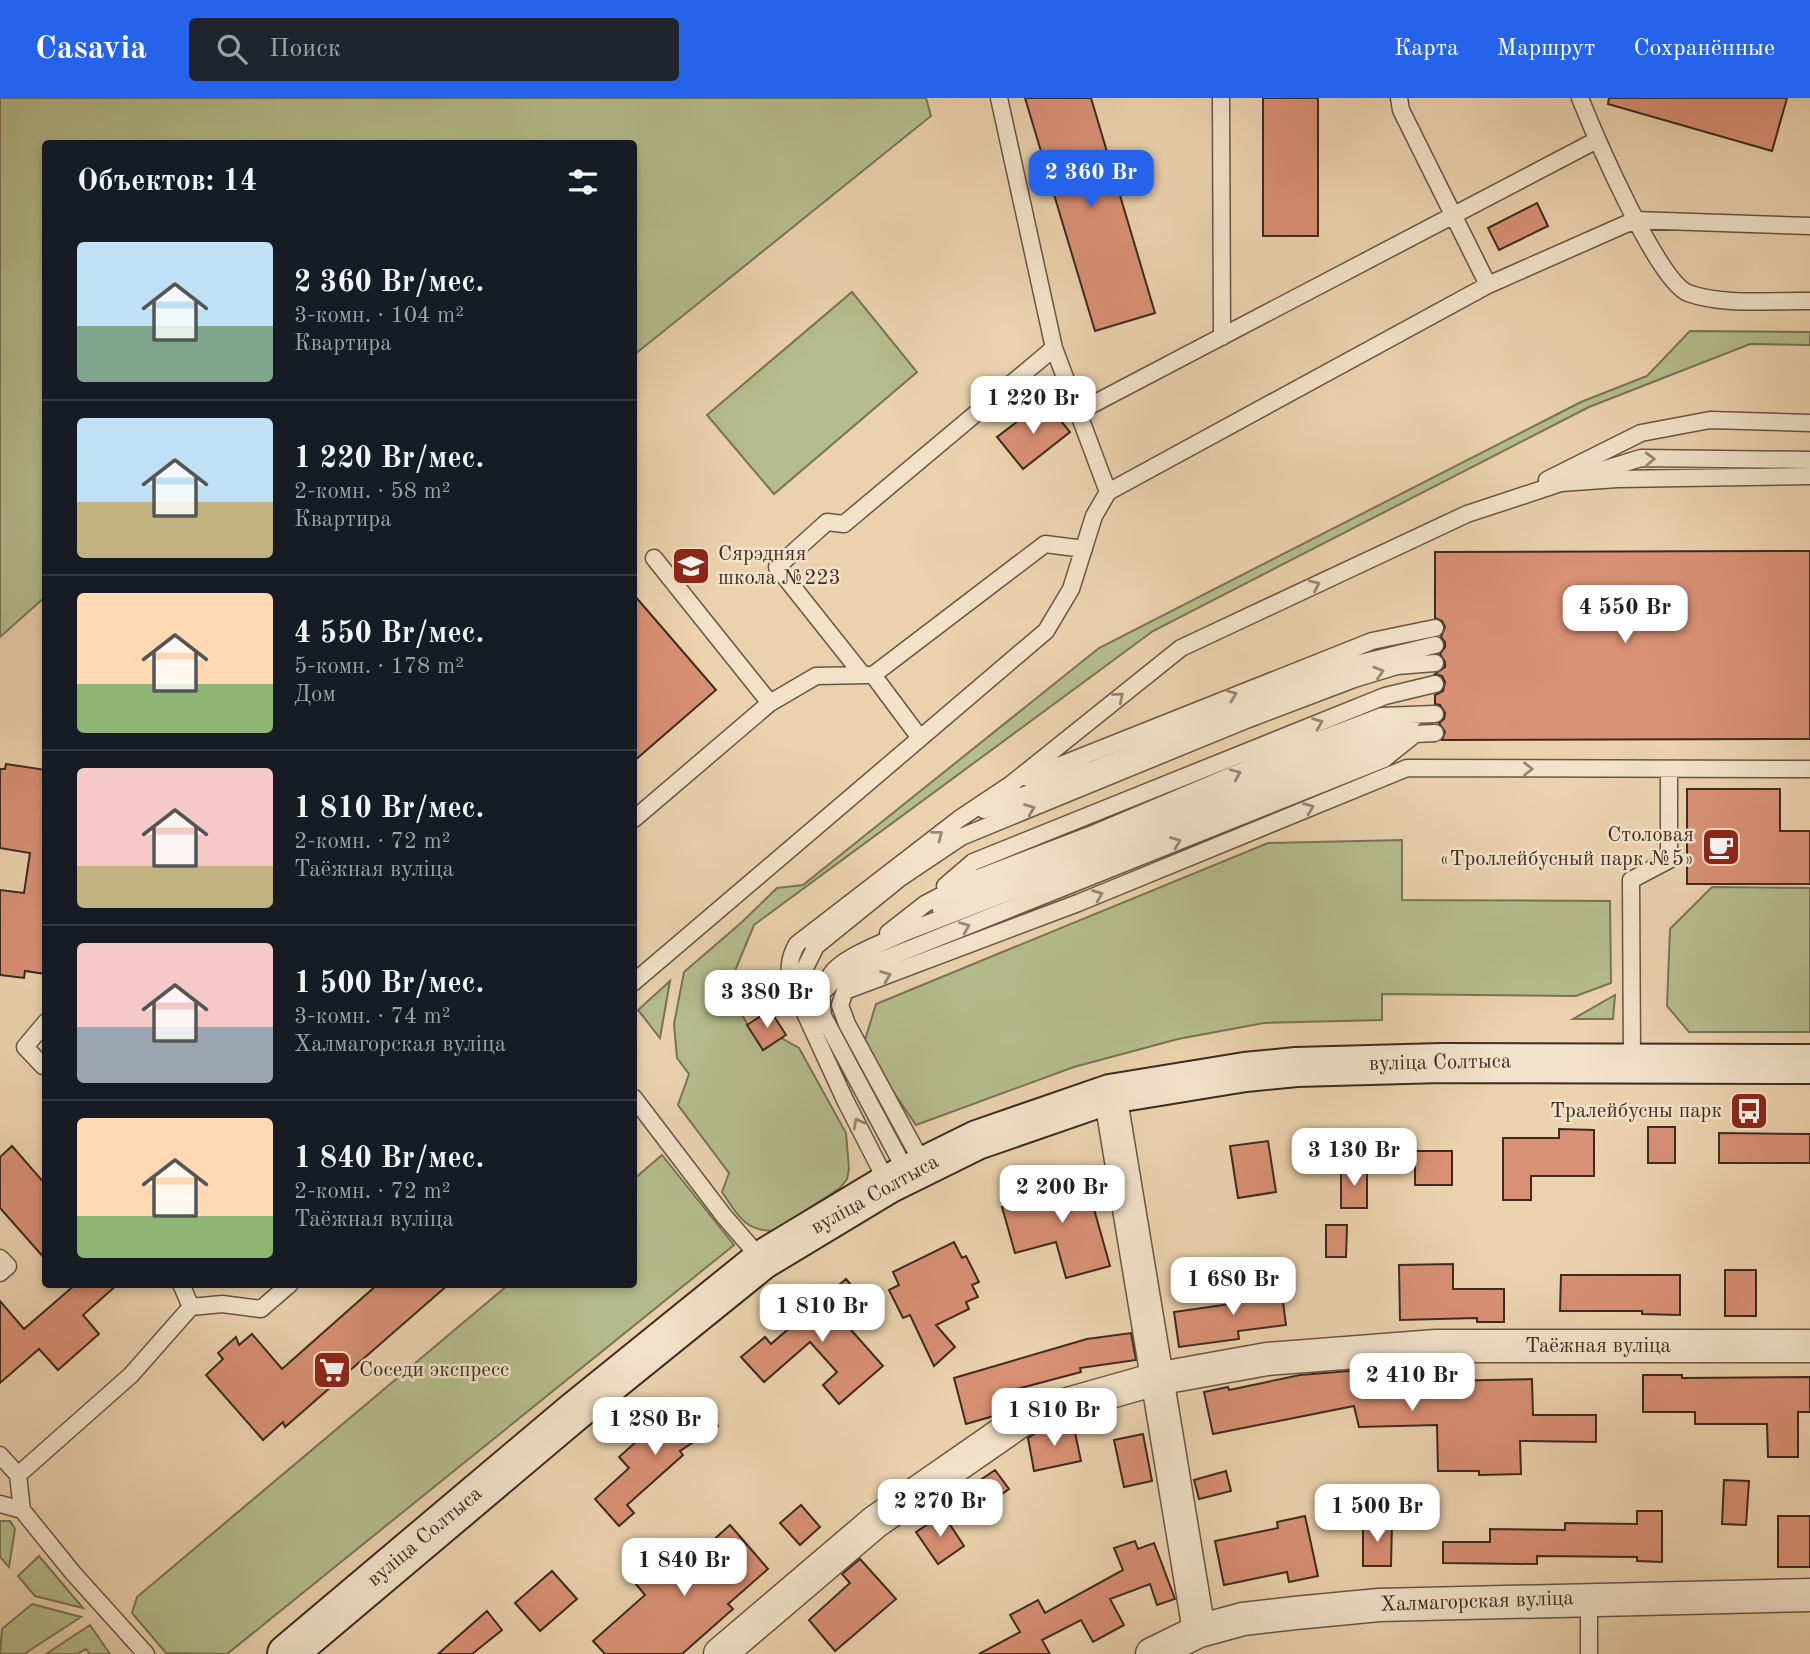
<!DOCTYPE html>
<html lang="ru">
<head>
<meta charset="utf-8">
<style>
  :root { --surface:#171b24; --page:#20242c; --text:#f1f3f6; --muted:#9ea1a6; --line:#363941; --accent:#2563eb }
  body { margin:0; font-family:"Old Standard TT",serif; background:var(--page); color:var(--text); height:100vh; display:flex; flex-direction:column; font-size:26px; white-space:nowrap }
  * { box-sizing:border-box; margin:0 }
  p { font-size:23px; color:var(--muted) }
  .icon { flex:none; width:38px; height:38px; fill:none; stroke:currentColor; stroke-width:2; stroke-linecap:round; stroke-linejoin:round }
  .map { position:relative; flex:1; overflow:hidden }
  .side { position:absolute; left:42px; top:42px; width:595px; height:1148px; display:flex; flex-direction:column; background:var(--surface); border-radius:7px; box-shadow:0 4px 10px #0003 }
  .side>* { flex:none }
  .price { position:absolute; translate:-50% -60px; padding:0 16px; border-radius:14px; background:#fff; color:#222; font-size:23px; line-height:46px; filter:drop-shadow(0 2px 4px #0008) }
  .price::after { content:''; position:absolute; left:50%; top:42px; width:21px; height:16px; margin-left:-10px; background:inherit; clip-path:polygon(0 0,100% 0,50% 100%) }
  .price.selected { background:var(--accent); color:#fff }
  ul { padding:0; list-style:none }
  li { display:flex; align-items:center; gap:21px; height:175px; padding:0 35px }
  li+li { border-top:2px solid var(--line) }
  li span { display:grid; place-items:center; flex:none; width:196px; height:140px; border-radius:7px; color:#555 }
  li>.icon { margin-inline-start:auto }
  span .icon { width:84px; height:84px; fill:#fffc; stroke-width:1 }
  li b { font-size:30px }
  h2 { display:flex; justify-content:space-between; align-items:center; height:84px; padding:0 35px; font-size:30px }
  header { display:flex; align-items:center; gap:42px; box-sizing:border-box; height:98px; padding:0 35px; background:var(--accent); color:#fff }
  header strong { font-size:33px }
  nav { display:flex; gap:38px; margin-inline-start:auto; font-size:24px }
  .search { width:490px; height:63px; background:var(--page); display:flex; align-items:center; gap:18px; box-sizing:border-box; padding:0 24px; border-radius:7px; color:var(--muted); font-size:26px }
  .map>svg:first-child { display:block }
  .green { fill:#b5bd8c; stroke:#787457; stroke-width:2 }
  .building { fill:#d99074; stroke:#3c2b22; stroke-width:2 }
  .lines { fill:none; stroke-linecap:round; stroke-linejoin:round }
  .lane-casing { stroke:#685545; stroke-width:19 }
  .street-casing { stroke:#685545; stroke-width:35 }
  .secondary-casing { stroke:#3c2b22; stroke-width:42 }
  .lane { stroke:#f2e2ca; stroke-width:16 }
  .street { stroke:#f2e2ca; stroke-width:32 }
  .secondary { stroke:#f2e2ca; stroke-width:38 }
  .oneway { stroke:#978676 }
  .labels { text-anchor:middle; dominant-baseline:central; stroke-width:5; stroke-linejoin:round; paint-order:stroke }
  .poi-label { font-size:21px; fill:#3c2b22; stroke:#f2e2ca; text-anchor:start }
  .street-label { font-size:21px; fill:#3c2b22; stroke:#f2e2ca }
</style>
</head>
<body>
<header>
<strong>Casavia</strong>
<div class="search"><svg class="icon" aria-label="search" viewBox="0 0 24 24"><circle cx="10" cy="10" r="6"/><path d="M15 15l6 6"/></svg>Поиск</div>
<nav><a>Карта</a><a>Маршрут</a><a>Сохранённые</a></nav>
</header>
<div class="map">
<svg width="1810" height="1556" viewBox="0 0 1810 1556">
  <rect width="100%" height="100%" fill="#ebd2ad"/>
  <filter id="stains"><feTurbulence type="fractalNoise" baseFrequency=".00286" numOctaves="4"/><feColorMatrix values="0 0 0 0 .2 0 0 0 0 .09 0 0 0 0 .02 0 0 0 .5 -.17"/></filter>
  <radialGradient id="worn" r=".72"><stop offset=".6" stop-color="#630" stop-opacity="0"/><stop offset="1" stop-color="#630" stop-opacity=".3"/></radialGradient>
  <path class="green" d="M 0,0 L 926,0 L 931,18 L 634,257 L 634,46 L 46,46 L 45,499 L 0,539 Z
    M 852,194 L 917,274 L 774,396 L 707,317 Z
    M 1690,233 L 1810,234 L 1810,247 L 1750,246 L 1589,309 L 1153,533 L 754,827 L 727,892 L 763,952 L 781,940 L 799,950 L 846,1035 L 849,1071 L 847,1081 L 840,1090 L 774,1133 C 744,1133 737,1116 722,1094 L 729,1075 L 678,1007 L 689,976 L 677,960 L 674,926 L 684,874 L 742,824 L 777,790 L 803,787 L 1099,550 L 1581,304 L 1647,278 Z
    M 1402,742 L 1402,802 L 1610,803 L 1611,885 L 1576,898 L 1382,896 L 1382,922 L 1264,925 L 1178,941 L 1074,969 L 916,1027 L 879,973 L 864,945 L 876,906 L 1268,745 Z
    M 1712,789 L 1810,790 L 1810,934 L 1689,934 L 1667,908 L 1670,831 Z
    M 670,883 L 660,940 L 638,912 Z
    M 1615,897 L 1613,921 L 1573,921 Z
    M 662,1057 L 734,1147 L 227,1556 L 166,1555 L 132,1515 L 137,1499 L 508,1187 L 634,1186 L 634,1081 Z
    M 0,1423 L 10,1423 L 15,1431 L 9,1469 L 0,1459 Z
    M 39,1458 L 83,1510 L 35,1498 L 18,1478 Z
    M 32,1506 L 81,1519 L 24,1556 L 0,1556 L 2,1531 Z
    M 90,1527 L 110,1556 L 90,1556 L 86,1551 L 77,1556 L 46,1556 Z"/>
  <path class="building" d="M 1025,0 L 1091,0 L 1155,215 L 1095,233 Z
    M 1263,0 L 1318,0 L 1318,138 L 1263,138 Z
    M 1609,0 L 1787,0 L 1772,53 L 1608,6 Z
    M 1537,105 L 1548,128 L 1499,152 L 1488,130 Z
    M 1047,306 L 1070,334 L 1023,371 L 997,339 L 1022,320 L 1025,323 Z
    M 1810,453 L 1810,641 L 1442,642 L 1445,634 L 1439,625 L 1444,621 L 1445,615 L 1440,607 L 1435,606 L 1435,597 L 1443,593 L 1445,584 L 1442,578 L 1435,576 L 1445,569 L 1445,564 L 1440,556 L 1445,549 L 1445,544 L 1441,539 L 1445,529 L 1442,523 L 1435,520 L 1435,454 Z
    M 634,497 L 716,592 L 634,663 Z
    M 6,666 L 46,672 L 46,876 L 25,873 L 24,880 L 0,877 L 0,792 L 24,795 L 30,755 L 0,750 L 0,671 L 5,671 Z
    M 1687,691 L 1780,691 L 1780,733 L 1810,733 L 1810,786 L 1687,786 Z
    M 770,912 L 786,937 L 763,952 L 747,927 Z
    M 1648,1029 L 1675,1029 L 1675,1065 L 1648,1065 Z
    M 1559,1031 L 1594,1032 L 1594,1078 L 1531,1078 L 1531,1102 L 1503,1102 L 1503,1040 L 1559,1040 Z
    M 1719,1035 L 1810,1036 L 1810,1065 L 1719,1065 Z
    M 1268,1043 L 1276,1094 L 1238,1100 L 1230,1048 Z
    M 12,1048 L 46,1087 L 46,1162 L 0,1110 L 0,1059 Z
    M 1415,1053 L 1452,1053 L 1452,1087 L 1415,1087 Z
    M 1341,1069 L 1367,1069 L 1367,1110 L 1341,1110 Z
    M 1088,1070 L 1099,1109 L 1094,1111 L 1110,1168 L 1066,1180 L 1056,1144 L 1015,1155 L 1002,1109 L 1066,1092 L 1062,1077 Z
    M 1326,1127 L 1347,1127 L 1346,1159 L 1326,1159 Z
    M 954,1144 L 962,1160 L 966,1158 L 979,1184 L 972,1187 L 978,1199 L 966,1204 L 969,1211 L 936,1227 L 955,1249 L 934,1268 L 910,1217 L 903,1220 L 889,1192 L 899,1187 L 893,1174 Z
    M 1453,1166 L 1453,1191 L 1504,1191 L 1504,1224 L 1477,1224 L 1477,1220 L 1400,1222 L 1399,1167 Z
    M 1725,1172 L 1756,1172 L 1756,1218 L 1725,1218 Z
    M 1561,1177 L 1680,1177 L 1680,1217 L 1642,1216 L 1642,1213 L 1560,1213 Z
    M 846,1181 L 866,1205 L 844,1224 L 883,1268 L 839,1306 L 823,1287 L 837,1274 L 810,1244 L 764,1284 L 741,1259 L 765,1239 L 771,1246 Z
    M 1280,1181 L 1286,1227 L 1238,1233 L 1239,1241 L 1179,1249 L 1174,1214 L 1251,1203 L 1249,1185 Z
    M 76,1186 L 118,1186 L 83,1217 L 99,1236 L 58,1272 L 39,1251 L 0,1285 L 0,1203 L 24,1231 Z
    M 378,1186 L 449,1186 L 285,1329 L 283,1324 L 263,1342 L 206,1277 L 223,1261 L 218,1255 L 236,1239 L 239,1247 L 252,1236 L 282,1271 Z
    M 1131,1235 L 1136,1262 L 1080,1270 L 1081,1274 L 1017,1291 L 1020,1301 L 997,1317 L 966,1326 L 954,1280 L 1087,1241 Z
    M 1374,1271 L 1375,1279 L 1440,1277 L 1441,1283 L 1532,1281 L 1533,1317 L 1596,1317 L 1596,1344 L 1520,1343 L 1521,1376 L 1479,1377 L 1479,1373 L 1438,1373 L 1437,1327 L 1359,1329 L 1354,1308 L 1213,1336 L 1204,1294 L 1228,1289 L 1229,1292 L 1300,1277 Z
    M 1643,1277 L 1682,1277 L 1682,1280 L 1810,1279 L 1810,1314 L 1798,1314 L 1798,1359 L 1768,1359 L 1767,1326 L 1695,1326 L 1695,1314 L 1643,1314 Z
    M 699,1300 L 718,1328 L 680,1353 L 683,1357 L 627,1407 L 634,1415 L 619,1428 L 595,1401 L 629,1370 L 619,1359 L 656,1326 Z
    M 1073,1325 L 1081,1363 L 1034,1373 L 1028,1340 L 1037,1334 Z
    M 1143,1336 L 1152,1383 L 1124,1389 L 1114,1342 Z
    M 995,1372 L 1009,1391 L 984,1409 L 970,1389 Z
    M 1226,1373 L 1231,1393 L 1199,1401 L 1194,1382 Z
    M 1724,1382 L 1749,1383 L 1746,1427 L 1722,1426 Z
    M 801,1407 L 820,1429 L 800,1447 L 780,1425 Z
    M 1637,1413 L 1662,1413 L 1662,1464 L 1637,1463 L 1637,1459 L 1537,1458 L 1537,1466 L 1443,1465 L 1443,1444 L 1490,1444 L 1490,1431 L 1565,1432 L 1565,1425 L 1637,1426 Z
    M 943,1416 L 964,1448 L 938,1466 L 916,1434 Z
    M 1305,1418 L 1318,1478 L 1289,1484 L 1287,1474 L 1224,1487 L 1215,1443 L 1278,1430 L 1277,1424 Z
    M 1778,1418 L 1810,1418 L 1810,1469 L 1778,1469 Z
    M 1363,1424 L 1392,1424 L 1391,1468 L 1363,1468 Z
    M 730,1427 L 768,1471 L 728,1506 L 733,1511 L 682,1556 L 605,1556 L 593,1543 L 645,1497 L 635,1485 L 678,1448 L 690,1463 Z
    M 1135,1443 L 1138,1451 L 1154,1445 L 1175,1501 L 1157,1507 L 1150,1486 L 1110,1501 L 1124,1527 L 1093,1544 L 1081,1522 L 1042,1542 L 1050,1556 L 979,1556 L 1020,1534 L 1010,1517 L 1038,1502 L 1045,1515 L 1123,1472 L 1114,1450 Z
    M 860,1461 L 896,1501 L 835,1553 L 809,1522 L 850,1485 L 842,1476 Z
    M 552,1473 L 577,1501 L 540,1533 L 515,1505 Z
    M 487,1513 L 502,1532 L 472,1556 L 438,1556 Z"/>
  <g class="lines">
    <defs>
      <path id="lane" d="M 999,0 L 1054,250 L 1108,394
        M 1221,0 L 1222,239
        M 1399,0 L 1401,12 L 1488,187
        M 1580,0 C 1594,35 1657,183 1688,195 C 1723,208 1773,202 1810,203
        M 1078,314 L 1597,42
        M 1586,377 L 1641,360 L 1810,362
        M 1547,382 L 1641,335 L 1710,322 L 1810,325
        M 654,460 L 770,605
        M 862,576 L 777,469 L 827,424 L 844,426 L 1054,250
        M 920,640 L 873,577 L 1045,446 L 1084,451
        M 1028,680 L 1372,543 L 1435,530
        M 984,712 L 1097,670 L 1356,566 L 1435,547
        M 634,721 L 770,605 L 816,578 L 868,577
        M 945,788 L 973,764 L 1385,598 L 1435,586
        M 941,812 L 962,799 L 1413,621
        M 888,835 L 925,806 L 965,785 L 1090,737 L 1285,655 L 1382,618 L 1435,616
        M 830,878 C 839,860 887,843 906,834 L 1415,636 L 1435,635
        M 634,884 L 1046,533 L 1071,491 L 1094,418 L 1108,394 L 1488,187 L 1635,122 L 1810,128
        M 799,902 L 804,872 L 816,848 L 900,780 L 961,739 L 1246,622 L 1354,581 L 1397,568 L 1435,565
        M 1632,964 L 1631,782 L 1669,762 L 1669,672
        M 43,968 L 25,949 L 46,924
        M 634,1000 L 724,1118 L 762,1162
        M 924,1068 L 847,926 L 840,907 L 845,893 L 1078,805 L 1407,670 L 1810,671
        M 908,1077 L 823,918 L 821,896 L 835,881 L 1384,661 L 1415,636
        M 888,1086 L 845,1002 L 792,887 C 788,871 789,860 797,846 L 959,721 L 1010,687 L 1181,550 L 1467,416 L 1561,385 L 1617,381 L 1810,378
        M 0,1160 L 8,1168 L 0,1175
        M 181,1186 L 191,1209
        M 0,1357 L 18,1377
        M 0,1406 L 22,1412
        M 146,1556 L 73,1475 L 22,1412 L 18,1377 L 131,1277 L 191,1209 L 222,1206 L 261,1211 L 290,1186
        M 1589,1556 L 1589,1501"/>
      <path id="street" d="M 1110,996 L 1199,1533
        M 720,1556 L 875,1424 L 1029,1317 L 1156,1281 L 1267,1261 L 1436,1248 L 1810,1248
        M 1152,1556 L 1199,1533 L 1243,1521 L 1295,1515 L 1379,1507 L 1810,1497"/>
      <path id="secondary" d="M 287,1556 L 574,1314 L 762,1162 L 888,1086 L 977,1042 L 1110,996 L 1245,974 L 1296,969 L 1442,965 L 1810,966"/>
    </defs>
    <use href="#lane" class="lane-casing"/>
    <use href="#street" class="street-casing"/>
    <use href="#secondary" class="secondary-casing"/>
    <use href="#lane" class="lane"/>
    <use href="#street" class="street"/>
    <use href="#secondary" class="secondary"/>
  </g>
  <defs><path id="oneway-chevron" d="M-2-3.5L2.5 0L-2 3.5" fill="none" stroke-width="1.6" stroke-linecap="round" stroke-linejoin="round" transform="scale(1.75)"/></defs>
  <g class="oneway">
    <use href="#oneway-chevron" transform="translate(1650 361) rotate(-2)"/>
    <use href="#oneway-chevron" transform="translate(1315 487) rotate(-25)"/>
    <use href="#oneway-chevron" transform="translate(1379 574) rotate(-17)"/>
    <use href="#oneway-chevron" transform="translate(1232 597) rotate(-21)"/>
    <use href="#oneway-chevron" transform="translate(1119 599) rotate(-39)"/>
    <use href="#oneway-chevron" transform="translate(1318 625) rotate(-22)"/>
    <use href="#oneway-chevron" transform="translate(1528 671)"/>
    <use href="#oneway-chevron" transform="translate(1236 676) rotate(-23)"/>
    <use href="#oneway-chevron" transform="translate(1309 710) rotate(-22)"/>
    <use href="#oneway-chevron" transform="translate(1030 711) rotate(-22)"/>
    <use href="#oneway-chevron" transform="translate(938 737) rotate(-38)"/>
    <use href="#oneway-chevron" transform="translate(1176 744) rotate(-22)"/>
    <use href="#oneway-chevron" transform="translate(1098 797) rotate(-22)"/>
    <use href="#oneway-chevron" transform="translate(965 829) rotate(-22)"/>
    <use href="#oneway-chevron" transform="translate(886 878) rotate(-21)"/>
    <use href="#oneway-chevron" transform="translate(858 1025) rotate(-118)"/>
  </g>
  <defs>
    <symbol id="school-square" viewBox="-11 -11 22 22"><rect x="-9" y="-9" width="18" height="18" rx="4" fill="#8f2418" stroke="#f2e2ca"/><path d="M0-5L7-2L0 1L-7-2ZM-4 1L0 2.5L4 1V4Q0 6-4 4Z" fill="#fff"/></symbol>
    <symbol id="cafe-square" viewBox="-11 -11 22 22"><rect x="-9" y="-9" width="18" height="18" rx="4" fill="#8f2418" stroke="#f2e2ca"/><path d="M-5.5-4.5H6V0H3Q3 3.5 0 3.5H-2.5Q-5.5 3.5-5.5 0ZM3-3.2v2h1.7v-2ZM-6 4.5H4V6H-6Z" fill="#fff"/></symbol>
    <symbol id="bus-square" viewBox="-11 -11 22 22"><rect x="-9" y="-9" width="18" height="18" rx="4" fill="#8f2418" stroke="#f2e2ca"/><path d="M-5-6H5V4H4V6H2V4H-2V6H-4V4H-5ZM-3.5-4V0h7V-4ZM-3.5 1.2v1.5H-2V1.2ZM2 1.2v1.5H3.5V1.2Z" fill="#fff"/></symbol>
    <symbol id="supermarket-square" viewBox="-11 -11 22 22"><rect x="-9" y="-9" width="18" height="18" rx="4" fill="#8f2418" stroke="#f2e2ca"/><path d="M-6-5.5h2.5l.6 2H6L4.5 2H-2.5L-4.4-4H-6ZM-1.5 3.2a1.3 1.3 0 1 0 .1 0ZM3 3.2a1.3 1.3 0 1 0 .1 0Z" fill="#fff"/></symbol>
  </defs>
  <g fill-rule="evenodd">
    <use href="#school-square" x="669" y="446" width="44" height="44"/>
    <use href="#cafe-square" x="1699" y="727" width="44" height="44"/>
    <use href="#bus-square" x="1727" y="991" width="44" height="44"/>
    <use href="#supermarket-square" x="310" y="1250" width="44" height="44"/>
  </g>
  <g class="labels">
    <g class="poi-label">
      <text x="718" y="456">Сярэдняя<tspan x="718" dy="24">школа №223</tspan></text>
      <text x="1694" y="737" text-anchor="end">Столовая<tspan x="1694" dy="24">«Троллейбусный парк №5»</tspan></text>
      <text x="1722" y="1013" text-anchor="end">Тралейбусны парк</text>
      <text x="359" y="1272">Соседи экспресс</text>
    </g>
    <g class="street-label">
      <text transform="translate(1440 965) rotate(-1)">вуліца Солтыса</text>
      <text transform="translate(875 1097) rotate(-29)">вуліца Солтыса</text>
      <text x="1598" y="1248">Таёжная вуліца</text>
      <text transform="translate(425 1439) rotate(-40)">вуліца Солтыса</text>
      <text transform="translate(1477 1504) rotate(-2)">Халмагорская вуліца</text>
    </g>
  </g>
  <rect width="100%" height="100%" filter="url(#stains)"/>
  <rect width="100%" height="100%" fill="url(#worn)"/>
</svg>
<b class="price selected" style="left:1091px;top:112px">2 360 Br</b>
<b class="price" style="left:1033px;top:338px">1 220 Br</b>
<b class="price" style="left:1625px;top:547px">4 550 Br</b>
<b class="price" style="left:767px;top:932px">3 380 Br</b>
<b class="price" style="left:1354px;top:1090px">3 130 Br</b>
<b class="price" style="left:1062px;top:1127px">2 200 Br</b>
<b class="price" style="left:1233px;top:1219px">1 680 Br</b>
<b class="price" style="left:822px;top:1246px">1 810 Br</b>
<b class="price" style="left:1412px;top:1315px">2 410 Br</b>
<b class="price" style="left:1054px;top:1350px">1 810 Br</b>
<b class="price" style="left:655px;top:1359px">1 280 Br</b>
<b class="price" style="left:940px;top:1441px">2 270 Br</b>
<b class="price" style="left:1377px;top:1446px">1 500 Br</b>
<b class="price" style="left:684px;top:1500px">1 840 Br</b>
<section class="side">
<h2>Объектов: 14<svg class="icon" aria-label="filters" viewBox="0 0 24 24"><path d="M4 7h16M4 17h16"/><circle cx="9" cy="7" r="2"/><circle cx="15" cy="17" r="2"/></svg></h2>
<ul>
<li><span style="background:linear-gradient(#bfe0f5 60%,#7fa58c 0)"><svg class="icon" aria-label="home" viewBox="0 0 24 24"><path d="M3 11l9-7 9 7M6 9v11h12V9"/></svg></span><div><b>2 360 Br/мес.</b><p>3-комн. · 104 m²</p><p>Квартира</p></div></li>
<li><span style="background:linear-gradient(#bfe0f5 60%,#c2b280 0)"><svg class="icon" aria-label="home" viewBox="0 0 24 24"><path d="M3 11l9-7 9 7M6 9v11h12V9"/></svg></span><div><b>1 220 Br/мес.</b><p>2-комн. · 58 m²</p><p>Квартира</p></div></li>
<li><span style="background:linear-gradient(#ffd9b3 65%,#8fb573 0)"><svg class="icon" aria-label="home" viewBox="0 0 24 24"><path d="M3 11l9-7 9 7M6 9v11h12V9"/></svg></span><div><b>4 550 Br/мес.</b><p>5-комн. · 178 m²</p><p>Дом</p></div></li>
<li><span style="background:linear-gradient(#f6c9c9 70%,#c2b280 0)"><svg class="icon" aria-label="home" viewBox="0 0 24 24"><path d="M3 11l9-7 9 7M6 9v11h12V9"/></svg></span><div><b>1 810 Br/мес.</b><p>2-комн. · 72 m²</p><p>Таёжная вуліца</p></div></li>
<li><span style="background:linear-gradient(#f6c9c9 60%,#9aa5b1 0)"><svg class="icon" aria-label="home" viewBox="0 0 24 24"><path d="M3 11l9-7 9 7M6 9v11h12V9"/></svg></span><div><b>1 500 Br/мес.</b><p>3-комн. · 74 m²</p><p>Халмагорская вуліца</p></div></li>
<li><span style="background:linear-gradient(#ffd9b3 70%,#8fb573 0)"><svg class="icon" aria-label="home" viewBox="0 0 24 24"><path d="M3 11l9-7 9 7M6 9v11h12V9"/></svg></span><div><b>1 840 Br/мес.</b><p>2-комн. · 72 m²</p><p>Таёжная вуліца</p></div></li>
</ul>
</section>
</div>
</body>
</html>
